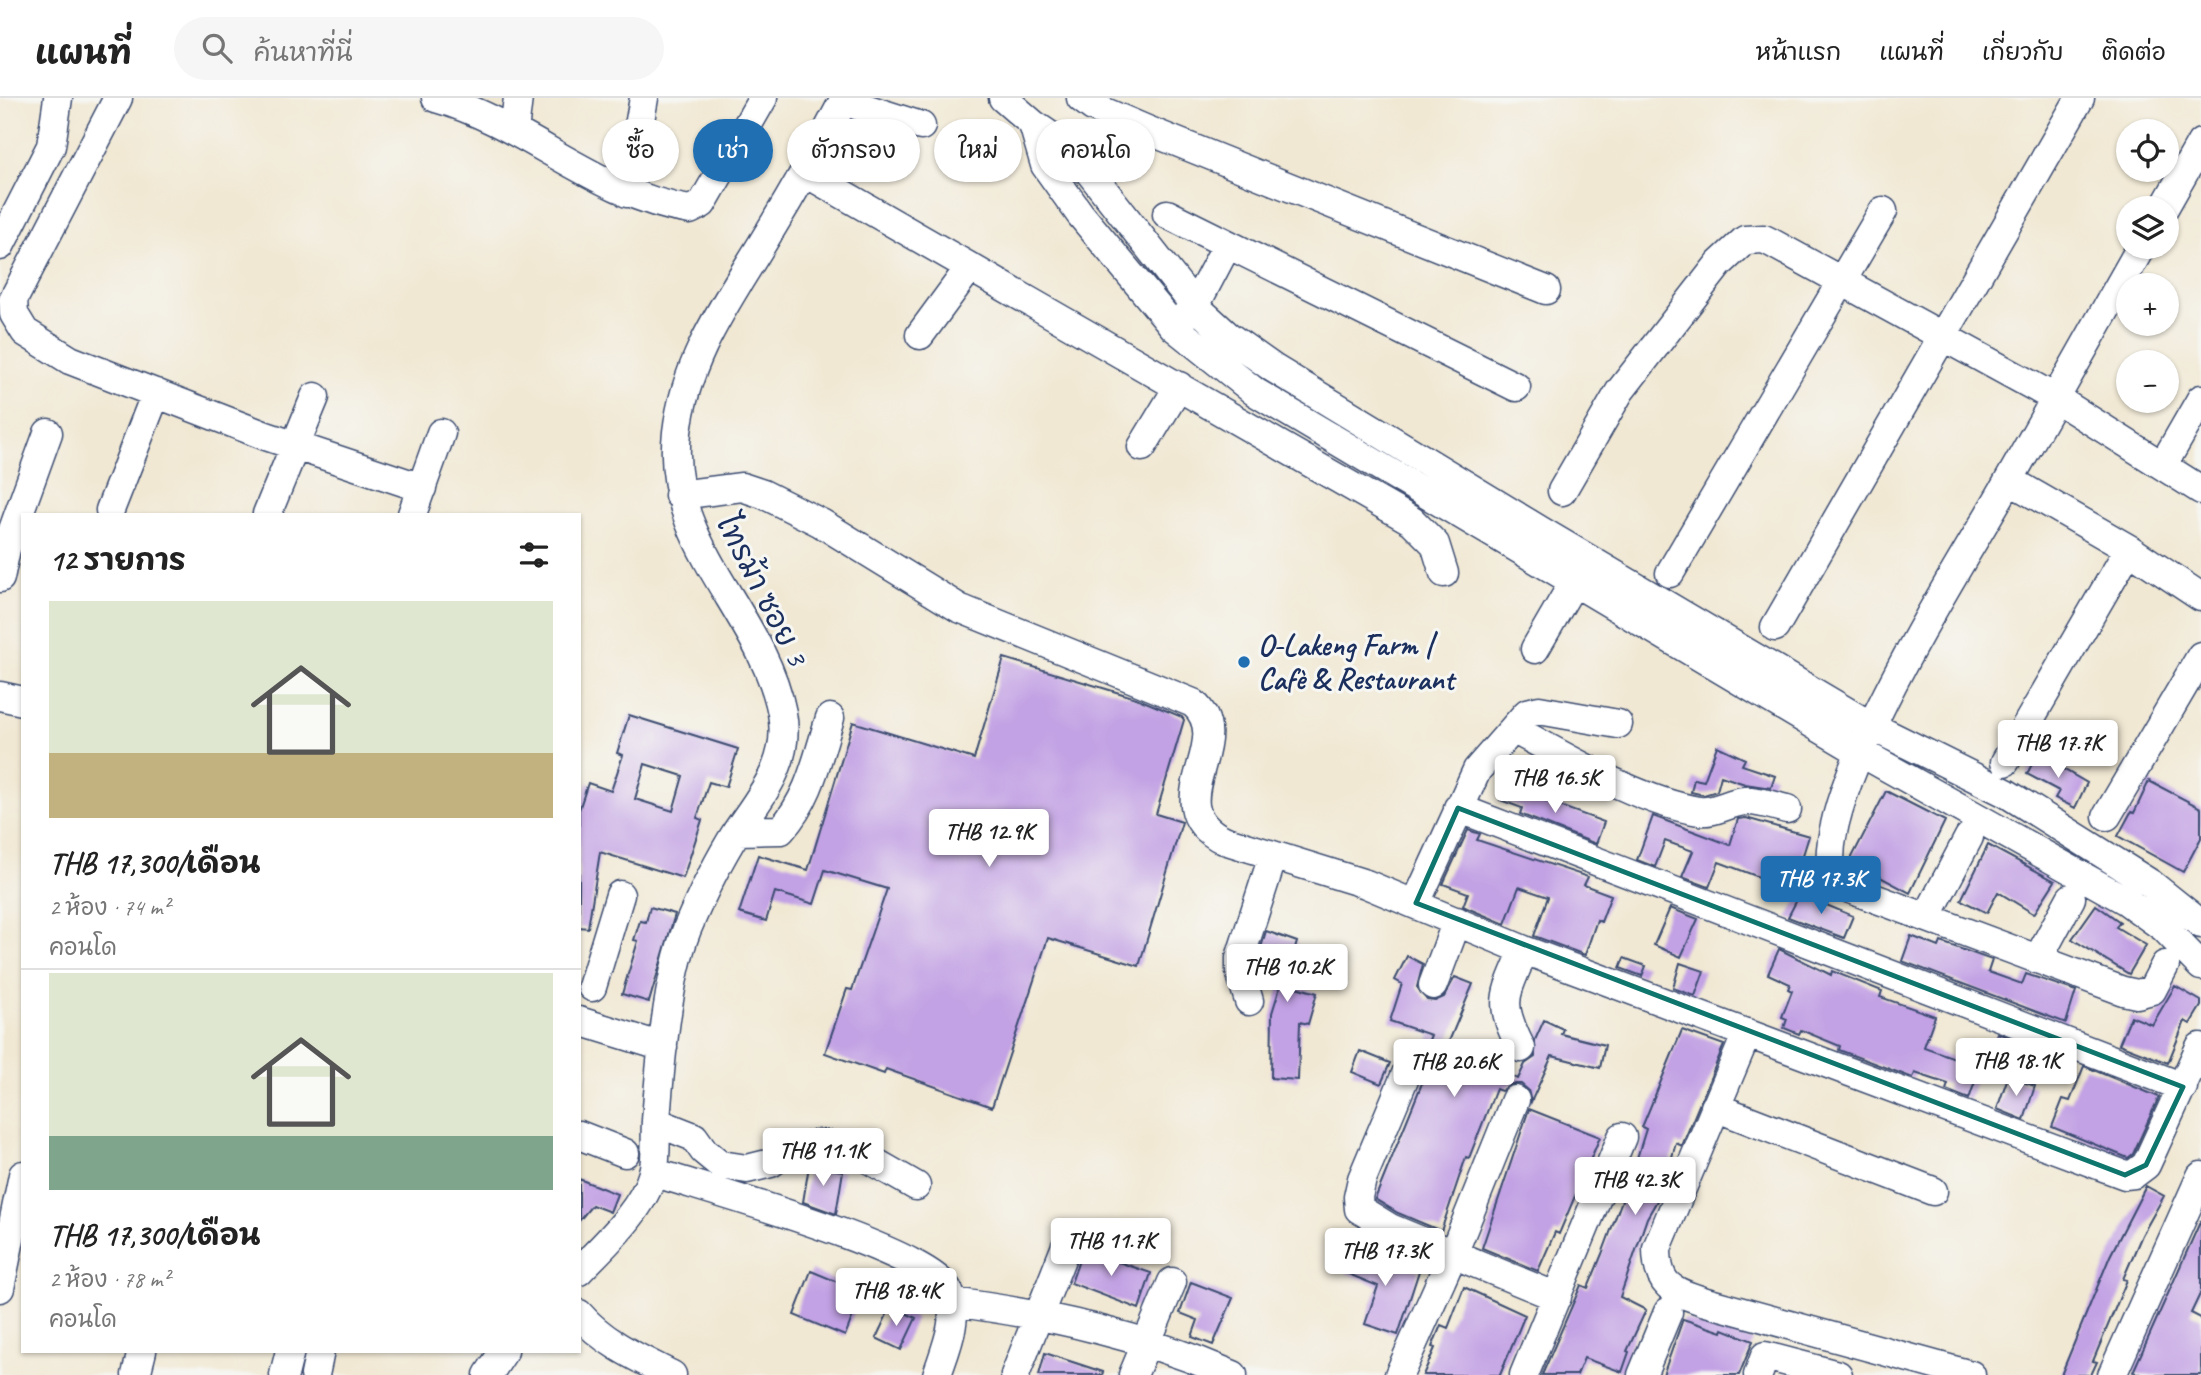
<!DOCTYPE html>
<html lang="th">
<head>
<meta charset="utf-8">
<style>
  :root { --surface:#fff; --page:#f6f6f6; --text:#222; --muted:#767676; --line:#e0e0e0; --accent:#1f6fb2 }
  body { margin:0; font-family:Caveat,"Playpen Sans Thai",sans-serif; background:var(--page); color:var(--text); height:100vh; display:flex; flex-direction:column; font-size:26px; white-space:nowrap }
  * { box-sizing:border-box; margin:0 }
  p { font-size:23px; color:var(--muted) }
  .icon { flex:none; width:38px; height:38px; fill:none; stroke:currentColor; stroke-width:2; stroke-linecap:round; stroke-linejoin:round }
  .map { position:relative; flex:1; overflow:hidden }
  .panel { position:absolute; left:21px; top:415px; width:560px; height:840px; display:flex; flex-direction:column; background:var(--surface); border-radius:0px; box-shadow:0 2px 5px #0004 }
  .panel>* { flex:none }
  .guide { position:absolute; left:602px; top:21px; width:665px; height:63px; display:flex; gap:14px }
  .buttons { position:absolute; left:2116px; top:21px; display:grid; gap:14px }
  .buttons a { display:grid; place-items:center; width:63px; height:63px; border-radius:50%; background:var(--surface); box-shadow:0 2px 5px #0004; font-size:35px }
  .price { position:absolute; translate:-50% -60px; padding:0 16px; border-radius:7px; background:#fff; color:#222; font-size:23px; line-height:46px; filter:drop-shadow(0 2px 4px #0008) }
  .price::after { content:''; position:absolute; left:50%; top:42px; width:21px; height:16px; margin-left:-10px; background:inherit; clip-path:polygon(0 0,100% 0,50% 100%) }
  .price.selected { background:var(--accent); color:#fff }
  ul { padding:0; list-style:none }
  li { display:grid; align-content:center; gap:14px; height:371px; padding:0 28px }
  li+li { border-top:2px solid var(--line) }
  li span { display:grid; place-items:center; height:217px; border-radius:0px; color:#555 }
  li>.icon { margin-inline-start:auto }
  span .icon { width:126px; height:126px; fill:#fffc; stroke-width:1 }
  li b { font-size:30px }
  h2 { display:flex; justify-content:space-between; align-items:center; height:84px; padding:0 28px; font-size:30px }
  .tag { padding:0 24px; border-radius:32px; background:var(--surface); box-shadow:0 2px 5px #0004; font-size:24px; line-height:63px }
  .tag.selected { background:var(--accent); color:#fff }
  header { display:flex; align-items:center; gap:42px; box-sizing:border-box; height:98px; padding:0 35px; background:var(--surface); border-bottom:2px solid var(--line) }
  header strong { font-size:33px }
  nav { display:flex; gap:38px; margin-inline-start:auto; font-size:24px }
  .search { width:490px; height:63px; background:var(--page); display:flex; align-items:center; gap:18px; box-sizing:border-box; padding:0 24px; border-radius:38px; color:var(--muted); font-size:26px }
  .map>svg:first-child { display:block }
  .building { fill:#c2a1e4; fill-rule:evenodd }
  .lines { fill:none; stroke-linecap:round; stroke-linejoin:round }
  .minor-casing { stroke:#3b4b70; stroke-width:31 }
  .minor { stroke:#fff; stroke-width:28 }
  .marked { fill:none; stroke:#0f766e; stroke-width:5; stroke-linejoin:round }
  .poi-dot { fill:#1f6fb2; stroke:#f6f6f2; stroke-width:2.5 }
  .labels { text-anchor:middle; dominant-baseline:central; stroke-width:6; stroke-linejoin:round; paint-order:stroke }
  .street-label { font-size:30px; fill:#1b2f5e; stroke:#f6f6f2 }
  .poi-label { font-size:30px; font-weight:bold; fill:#1b2f5e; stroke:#f6f6f2; text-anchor:start }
</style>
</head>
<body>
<header>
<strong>แผนที่</strong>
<div class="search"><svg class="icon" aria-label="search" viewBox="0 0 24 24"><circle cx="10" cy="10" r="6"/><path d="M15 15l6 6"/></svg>ค้นหาที่นี่</div>
<nav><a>หน้าแรก</a><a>แผนที่</a><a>เกี่ยวกับ</a><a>ติดต่อ</a></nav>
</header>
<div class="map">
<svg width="2201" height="1277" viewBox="0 0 2201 1277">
  <rect width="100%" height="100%" fill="#f6f6f2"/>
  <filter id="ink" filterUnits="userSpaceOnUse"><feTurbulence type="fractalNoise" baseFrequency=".0143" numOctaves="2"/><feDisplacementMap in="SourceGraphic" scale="14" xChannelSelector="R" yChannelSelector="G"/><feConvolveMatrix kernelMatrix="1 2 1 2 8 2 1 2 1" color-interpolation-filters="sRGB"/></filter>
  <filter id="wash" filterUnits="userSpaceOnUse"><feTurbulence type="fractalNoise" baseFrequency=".00686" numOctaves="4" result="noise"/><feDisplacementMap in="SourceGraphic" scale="28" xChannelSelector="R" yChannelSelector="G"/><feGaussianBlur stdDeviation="1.57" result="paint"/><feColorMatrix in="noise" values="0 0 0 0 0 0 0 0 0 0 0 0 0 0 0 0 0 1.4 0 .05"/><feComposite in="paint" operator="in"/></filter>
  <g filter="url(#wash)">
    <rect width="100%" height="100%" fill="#f1e8d3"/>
    <g id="blocks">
      <path class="building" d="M 1004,560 L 1136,600 L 1182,619 L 1184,622 L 1156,716 L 1182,724 L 1139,868 L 1048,840 L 992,1009 L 886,971 L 884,976 L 825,955 L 847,891 L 852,892 L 887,791 L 825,772 L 814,806 L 775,794 L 766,823 L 739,815 L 758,757 L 808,772 L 853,624 L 974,661 Z
        M 629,617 L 738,651 L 726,689 L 709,684 L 697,720 L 702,722 L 683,780 L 600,754 L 588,830 L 579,829 L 579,712 L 588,685 L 611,693 L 623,657 L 617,655 ZM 645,666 L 683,678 L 673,713 L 635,701 Z
        M 1717,648 L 1745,661 L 1742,667 L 1775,678 L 1771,690 L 1745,686 L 1721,678 L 1717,693 L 1704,697 L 1691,694 L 1694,681 L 1704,683 Z
        M 2037,656 L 2087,685 L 2075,710 L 2055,700 L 2059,693 L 2027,676 Z
        M 2149,683 L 2201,710 L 2201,740 L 2183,774 L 2118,738 L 2131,714 L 2134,715 Z
        M 1505,688 L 1604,724 L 1596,746 L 1520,716 L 1522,710 L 1500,702 Z
        M 1886,693 L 1945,723 L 1910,795 L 1850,763 Z
        M 1653,718 L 1730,747 L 1738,721 L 1746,720 L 1809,738 L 1798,773 L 1806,776 L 1799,794 L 1719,764 L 1709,789 L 1682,779 L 1693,753 L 1665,743 L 1655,769 L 1637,762 Z
        M 1468,732 L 1480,736 L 1477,742 L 1588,779 L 1584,787 L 1611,797 L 1601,824 L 1597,822 L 1585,857 L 1534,838 L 1548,799 L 1519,789 L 1505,826 L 1467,810 L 1463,808 L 1468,795 L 1443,786 Z
        M 1988,747 L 2055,783 L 2034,816 L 1998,794 L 1987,815 L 1961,802 Z
        M 1800,796 L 1853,818 L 1844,840 L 1788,819 Z
        M 2096,807 L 2120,824 L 2116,829 L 2146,847 L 2129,876 L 2072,841 Z
        M 650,809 L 675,816 L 649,904 L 622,896 L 638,843 L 634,842 L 640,823 L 646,824 Z
        M 1670,810 L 1698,821 L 1681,859 L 1654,847 Z
        M 1266,833 L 1297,844 L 1295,851 L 1308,856 L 1296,889 L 1317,895 L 1308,926 L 1300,924 L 1298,982 L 1271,980 L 1272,915 L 1285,873 L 1257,863 Z
        M 1911,838 L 1939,849 L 1941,844 L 1992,862 L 1988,874 L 2022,886 L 2026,876 L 2076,893 L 2066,925 L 1902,863 Z
        M 1779,851 L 1831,877 L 1832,873 L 1882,893 L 1880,899 L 1935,918 L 1924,949 L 1980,969 L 1969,1001 L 1946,992 L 1948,986 L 1915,975 L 1913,980 L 1839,952 L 1840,948 L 1801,932 L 1799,936 L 1784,930 L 1787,921 L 1782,919 L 1792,893 L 1788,891 L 1790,886 L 1768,876 Z
        M 1407,858 L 1423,866 L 1417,889 L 1427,902 L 1435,903 L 1444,899 L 1455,879 L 1473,886 L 1445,953 L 1518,981 L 1525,966 L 1535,959 L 1535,942 L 1544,922 L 1563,931 L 1561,936 L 1605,947 L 1600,970 L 1552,958 L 1531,1004 L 1528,992 L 1521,986 L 1512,986 L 1501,993 L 1496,991 L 1469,1060 L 1466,1059 L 1441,1133 L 1398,1115 L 1375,1101 L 1429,968 L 1424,954 L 1431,937 L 1390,923 L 1402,886 L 1395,882 Z
        M 1624,860 L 1646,868 L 1642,878 L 1620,870 Z
        M 1680,865 L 1704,873 L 1695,898 L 1673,890 Z
        M 2175,888 L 2201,903 L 2201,908 L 2190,926 L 2185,923 L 2168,965 L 2119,946 L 2131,918 L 2152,927 Z
        M 1682,932 L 1724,947 L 1682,1048 L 1676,1045 L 1662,1094 L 1647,1120 L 1620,1199 L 1646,1212 L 1627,1253 L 1629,1254 L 1622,1274 L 1584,1260 L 1577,1277 L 1542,1277 L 1581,1187 L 1588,1190 L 1602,1156 L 1633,1073 L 1646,1031 L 1642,1029 Z
        M 1997,935 L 2019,943 L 2010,968 L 1988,961 Z
        M 1360,953 L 1390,965 L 1381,986 L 1352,974 Z
        M 2084,968 L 2159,999 L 2133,1056 L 2128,1060 L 2052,1029 L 2063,1001 L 2070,1003 Z
        M 2008,979 L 2035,988 L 2024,1022 L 1997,1011 Z
        M 1529,1011 L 1600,1039 L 1559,1136 L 1555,1134 L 1538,1173 L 1482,1150 Z
        M 809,1068 L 843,1073 L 836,1116 L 803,1104 Z
        M 579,1081 L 617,1096 L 610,1114 L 592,1107 L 579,1123 Z
        M 2146,1088 L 2164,1098 L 2142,1137 L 2123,1181 L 2127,1182 L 2093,1263 L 2097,1264 L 2091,1277 L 2061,1277 L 2110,1158 Z
        M 2201,1122 L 2201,1194 L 2191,1215 L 2201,1220 L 2201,1277 L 2142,1277 L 2133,1274 Z
        M 1357,1147 L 1419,1173 L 1398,1237 L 1365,1226 L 1378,1188 L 1346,1175 Z
        M 1084,1148 L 1114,1159 L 1113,1162 L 1151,1175 L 1139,1211 L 1071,1185 Z
        M 811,1173 L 862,1194 L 845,1238 L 794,1217 Z
        M 1191,1184 L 1233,1200 L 1213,1247 L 1192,1239 L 1198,1222 L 1180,1215 Z
        M 1464,1189 L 1525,1217 L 1500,1277 L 1423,1277 L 1435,1250 L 1432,1249 L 1441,1227 L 1448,1230 Z
        M 891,1208 L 916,1220 L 901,1252 L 876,1240 Z
        M 1683,1221 L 1722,1234 L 1723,1231 L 1753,1243 L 1739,1277 L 1663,1277 Z
        M 1045,1255 L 1103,1274 L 1102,1277 L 1039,1277 Z"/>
    </g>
  </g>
  <g filter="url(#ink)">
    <use href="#blocks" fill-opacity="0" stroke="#3b4b70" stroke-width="2"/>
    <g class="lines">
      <defs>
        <path id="minor" d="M 118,0 L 13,202 L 14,216 L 25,234 L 70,262 L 266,338 L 422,390
          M 436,0 C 526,25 597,98 690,112 L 702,106 L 763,0
          M 1003,0 L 1033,26 L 1073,53 L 1195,208 L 1228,238 L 1273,270 L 1541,433 L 1871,628 L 2006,695 L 2151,786 L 2201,826
          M 1081,0 L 1093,9 L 1147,32 L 1546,192
          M 843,3 L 921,28
          M 1033,26 L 1045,67 L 1080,116 L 1174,229 L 1255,294 L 1860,654 L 2125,802 L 2164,830 L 2201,868
          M 514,33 L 518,0
          M 806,75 L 1412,423 L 1435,446 L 1444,475
          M 627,95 L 644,0
          M 2164,110 L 2201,45
          M 1167,116 L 1516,289
          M 0,148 L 51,48 L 58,0
          M 2141,149 C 2097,227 2053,305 2008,384 C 1966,459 1808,701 1833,780 L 1842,788 L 2123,893 L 2137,896 L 2152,892 L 2165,867
          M 1183,220 L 1195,208 L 1227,147
          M 920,237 L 970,169
          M 1142,349 L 1179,288
          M 2163,367 L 2201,301
          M 2009,382 L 2129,451 L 2201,499
          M 1562,393 L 1620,293 L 1719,166 L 1745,142 L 1764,141 L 1772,145 L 2055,300 L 2201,392
          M 679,397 L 742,389 L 763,396 L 821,425 L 959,510 L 1193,605 C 1239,645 1153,707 1224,742 L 1366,786 L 1524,852 L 2125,1077 L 2134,1076 L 2146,1067 L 2200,949
          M 110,412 L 156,295
          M 267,416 L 315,299
          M 412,416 L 441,335
          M 1670,475 L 1883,113
          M 0,480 L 6,451 L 48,335
          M 1775,529 L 2080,0
          M 1535,551 L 1575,482
          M 0,598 L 23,603
          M 1513,631 L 1527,615 L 1539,612 L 1618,626
          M 2005,664 L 2129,451
          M 1458,710 C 1699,805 1942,894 2183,989
          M 2107,718 L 2201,558
          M 737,733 L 781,732 C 810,700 817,661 830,620
          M 1416,805 L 1477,672 L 1513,631 C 1568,660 1637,703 1699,713 C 1716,715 1729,704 1745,703 C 1759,702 1774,708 1787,711
          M 1927,819 L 1969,739
          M 2039,859 L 2071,800
          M 1433,887 L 1457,823
          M 592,889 L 620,797
          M 1249,903 L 1240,873 L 1240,860 L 1273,758
          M 579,923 L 663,949
          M 1747,935 L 1657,1150 C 1657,1189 1672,1193 1706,1204 L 1971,1277
          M 1521,950 C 1497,902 1505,899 1524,852
          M 1411,964 L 1362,1081 L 1358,1099 L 1359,1111 L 1390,1130 L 1557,1199
          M 1715,1009 L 1933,1093
          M 656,1024 L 694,1039 L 704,1053 L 721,1067 L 747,1071 L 771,1065 L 789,1052 L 818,1046 L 848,1049 L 916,1088
          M 579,1037 L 625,1055
          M 653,1074 C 704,1091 930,1152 949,1194 C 960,1220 945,1252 937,1277
          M 579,1173 C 605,1146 643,1112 653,1075 C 657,1059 655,1040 656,1023 C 660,968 667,881 687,831 C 701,798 718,763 737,733 C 762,696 791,664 782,615 C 762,513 664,447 677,334 C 686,259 727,204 765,141 C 793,95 820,48 845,0
          M 0,1190 L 23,1077
          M 952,1204 C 1051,1217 1140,1237 1233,1277
          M 579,1216 C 604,1245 638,1260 672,1277
          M 136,1277 L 142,1253
          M 284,1277 L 290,1253
          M 315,1277 L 320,1253
          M 488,1277 L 504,1253
          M 1015,1277 L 1068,1143
          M 1133,1277 L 1172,1184
          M 1399,1277 L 1453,1156 L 1515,1002
          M 1524,1277 L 1622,1039
          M 1642,1277 L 1668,1214
          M 1758,1277 L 1765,1258 L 1838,1277
          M 2112,1277 L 2201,1078"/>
      </defs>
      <use href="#minor" class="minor-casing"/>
      <use href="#minor" class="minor"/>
    </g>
  </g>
  <path class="marked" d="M 1458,710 L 2183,989 L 2146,1067 L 2125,1077 L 1416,805 Z"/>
  <circle class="poi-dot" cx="1244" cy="564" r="7"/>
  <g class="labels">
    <g class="street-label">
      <text transform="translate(762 492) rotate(63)">ไทรม้า ซอย 3</text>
    </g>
    <g class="poi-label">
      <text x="1258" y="547">O-Lakeng Farm |<tspan x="1258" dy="34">Cafè &amp; Restaurant</tspan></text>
    </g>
  </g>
</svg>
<div class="buttons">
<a><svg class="icon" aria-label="locate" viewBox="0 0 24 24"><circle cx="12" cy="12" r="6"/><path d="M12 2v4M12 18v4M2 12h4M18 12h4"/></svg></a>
<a><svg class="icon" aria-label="layers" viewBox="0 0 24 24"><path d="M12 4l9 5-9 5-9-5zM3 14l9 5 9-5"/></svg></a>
<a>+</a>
<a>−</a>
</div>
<b class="price" style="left:2058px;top:682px">THB 17.7K</b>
<b class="price" style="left:1555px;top:717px">THB 16.5K</b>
<b class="price" style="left:989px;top:771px">THB 12.9K</b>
<b class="price selected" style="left:1821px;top:818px">THB 17.3K</b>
<b class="price" style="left:1287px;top:906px">THB 10.2K</b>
<b class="price" style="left:2016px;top:1000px">THB 18.1K</b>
<b class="price" style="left:1454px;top:1001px">THB 20.6K</b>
<b class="price" style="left:823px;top:1090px">THB 11.1K</b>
<b class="price" style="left:1635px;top:1119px">THB 42.3K</b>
<b class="price" style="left:1111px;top:1180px">THB 11.7K</b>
<b class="price" style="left:1385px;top:1190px">THB 17.3K</b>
<b class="price" style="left:896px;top:1230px">THB 18.4K</b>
<div class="guide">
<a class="tag">ซื้อ</a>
<a class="tag selected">เช่า</a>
<a class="tag">ตัวกรอง</a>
<a class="tag">ใหม่</a>
<a class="tag">คอนโด</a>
</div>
<section class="panel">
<h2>12 รายการ<svg class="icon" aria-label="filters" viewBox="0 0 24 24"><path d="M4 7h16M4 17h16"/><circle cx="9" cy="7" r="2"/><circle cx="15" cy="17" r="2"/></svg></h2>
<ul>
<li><span style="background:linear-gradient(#dfe7d0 70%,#c2b280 0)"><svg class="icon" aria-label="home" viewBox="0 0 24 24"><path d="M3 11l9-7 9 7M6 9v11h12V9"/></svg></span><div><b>THB 17,300/เดือน</b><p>2 ห้อง · 74 m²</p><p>คอนโด</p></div></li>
<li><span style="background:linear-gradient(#dfe7d0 75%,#7fa58c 0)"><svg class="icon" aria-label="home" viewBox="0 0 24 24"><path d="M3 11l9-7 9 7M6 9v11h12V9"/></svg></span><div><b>THB 17,300/เดือน</b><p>2 ห้อง · 78 m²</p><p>คอนโด</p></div></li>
</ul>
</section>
</div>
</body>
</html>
